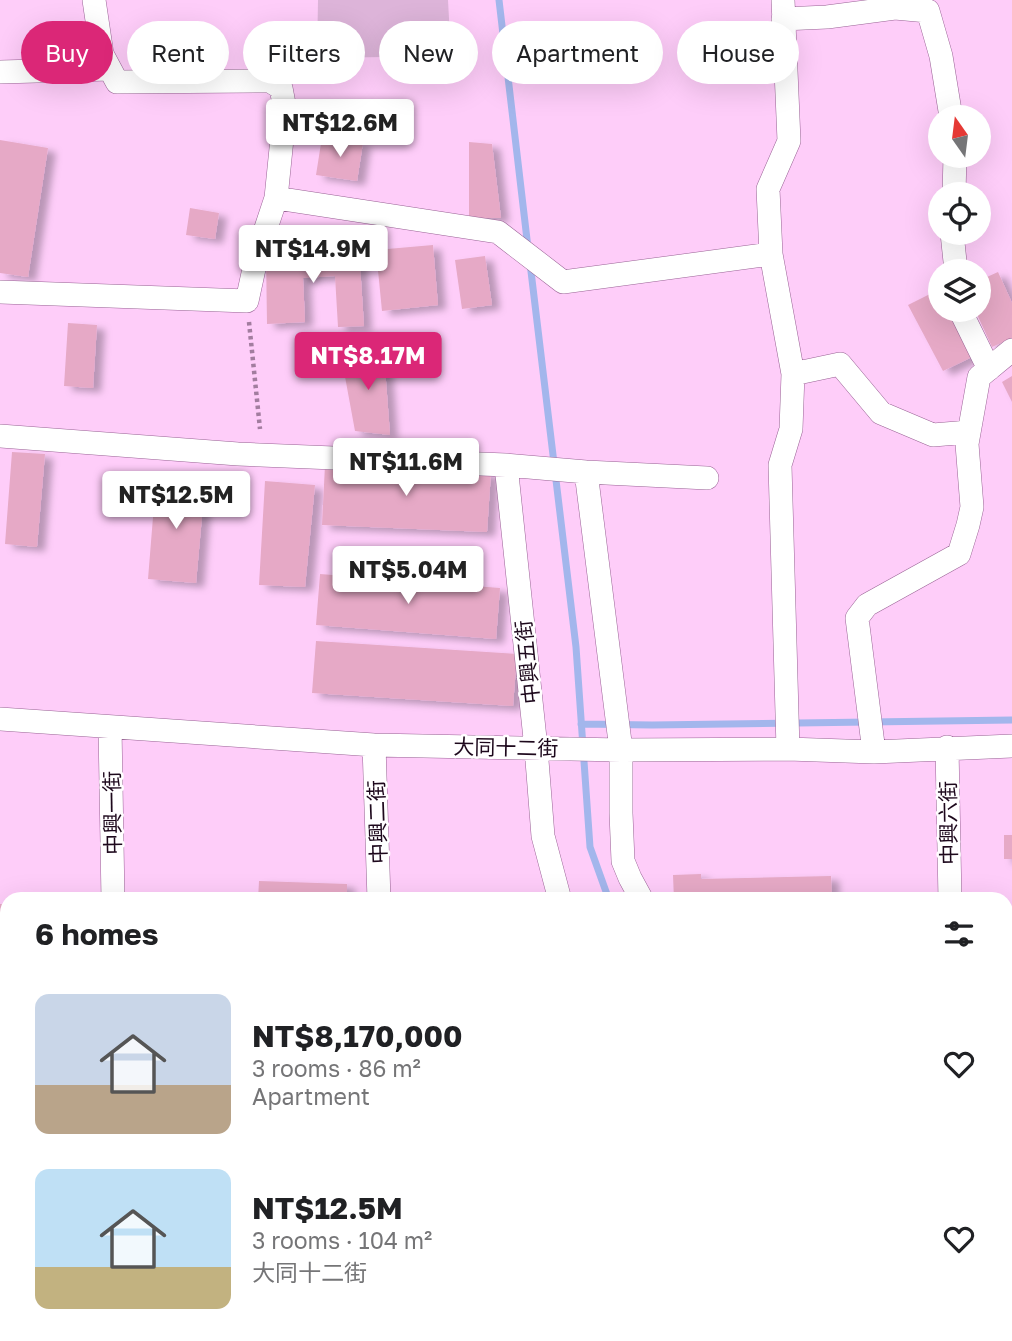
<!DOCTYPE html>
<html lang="en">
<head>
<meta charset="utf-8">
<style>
  :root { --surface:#fff; --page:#f2f2f2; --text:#202124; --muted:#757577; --accent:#db2777 }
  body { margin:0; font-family:"Golos Text","Noto Sans TC",sans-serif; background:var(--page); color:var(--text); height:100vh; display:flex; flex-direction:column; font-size:26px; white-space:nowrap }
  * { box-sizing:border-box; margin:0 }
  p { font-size:23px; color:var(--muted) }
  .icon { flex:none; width:38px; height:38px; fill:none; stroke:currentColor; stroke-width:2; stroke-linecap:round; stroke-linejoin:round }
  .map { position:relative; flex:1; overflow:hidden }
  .panel { position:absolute; left:0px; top:892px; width:1013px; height:450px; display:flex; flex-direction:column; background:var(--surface); border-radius:21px 21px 0 0; box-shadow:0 7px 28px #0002 }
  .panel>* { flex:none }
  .top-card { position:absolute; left:21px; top:21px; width:971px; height:63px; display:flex; gap:14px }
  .needle { width:46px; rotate:346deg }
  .fabs { position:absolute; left:928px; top:105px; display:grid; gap:14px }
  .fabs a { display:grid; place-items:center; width:63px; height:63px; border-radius:50%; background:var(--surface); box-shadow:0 7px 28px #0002; font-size:35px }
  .price { position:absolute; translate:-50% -60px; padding:0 16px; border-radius:7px; background:#fff; color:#222; font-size:23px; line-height:46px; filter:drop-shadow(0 2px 4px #0008) }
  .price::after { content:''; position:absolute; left:50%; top:42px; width:21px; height:16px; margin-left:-10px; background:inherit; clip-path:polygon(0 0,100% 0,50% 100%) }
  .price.active { background:var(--accent); color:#fff }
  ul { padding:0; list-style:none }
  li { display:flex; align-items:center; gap:21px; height:175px; padding:0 35px }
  li span { display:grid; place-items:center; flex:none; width:196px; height:140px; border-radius:14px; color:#555 }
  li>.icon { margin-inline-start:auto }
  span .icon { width:84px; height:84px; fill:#fffc; stroke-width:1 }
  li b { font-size:30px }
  h2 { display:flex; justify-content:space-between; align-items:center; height:84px; padding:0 35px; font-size:30px }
  .tag { padding:0 24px; border-radius:32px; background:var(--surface); box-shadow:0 7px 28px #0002; font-size:24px; line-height:63px }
  .tag.active { background:var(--accent); color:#fff }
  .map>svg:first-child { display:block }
  .green { fill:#ddb4d9 }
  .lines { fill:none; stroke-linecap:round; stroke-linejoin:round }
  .stream { stroke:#a3b6ec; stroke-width:7 }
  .building { fill:#e6a9c6; filter:url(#shadow) }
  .minor-tunnel { stroke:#dcafd8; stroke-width:23; stroke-dasharray:23 11; stroke-linecap:butt }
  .minor-casing { stroke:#996395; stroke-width:24 }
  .path { stroke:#a27d9f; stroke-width:4.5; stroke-dasharray:3.5 3.5; stroke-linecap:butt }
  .minor { stroke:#fff; stroke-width:23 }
  .labels { text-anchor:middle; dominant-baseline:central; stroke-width:5; stroke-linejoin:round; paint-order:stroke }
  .street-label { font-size:21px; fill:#1d081c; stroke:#fff }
</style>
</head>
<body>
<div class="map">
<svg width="1012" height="1341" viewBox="0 0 1012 1341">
  <defs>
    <filter id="shadow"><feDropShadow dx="8" dy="4.5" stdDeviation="3.5" flood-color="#0004"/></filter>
  </defs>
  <rect width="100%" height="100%" fill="#fecdf9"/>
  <path class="green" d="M 318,0 L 448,0 L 451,56 L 317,58 Z
    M 1006,974 L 1012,974 L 1012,1143 L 1006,1144 Z"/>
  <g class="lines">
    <path class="stream" d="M 499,0 L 528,248
      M 530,263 L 576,647 L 590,847 L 609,900
      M 581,724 L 652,725 L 1012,720
      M 705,1335 L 705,1341"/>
  </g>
  <path class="building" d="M 322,137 L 363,143 L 357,181 L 316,175 Z
    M 0,140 L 48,148 L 28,277 L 0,273 Z
    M 469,142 L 492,144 L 501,218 L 469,218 Z
    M 190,208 L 219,213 L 215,239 L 186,235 Z
    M 433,245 L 438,305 L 382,311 L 376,250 Z
    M 359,250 L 364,326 L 338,327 L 335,276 L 303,278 L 305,322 L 267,324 L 266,255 Z
    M 485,256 L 492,305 L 462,309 L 455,260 Z
    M 998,272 L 1012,303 L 1012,338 L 992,347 L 975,310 L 978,310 L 978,281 Z
    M 940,289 L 940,310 L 953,310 L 976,355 L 943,371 L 908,305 Z
    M 68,323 L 97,325 L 93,388 L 64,386 Z
    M 384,354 L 390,435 L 355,431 L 341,355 Z
    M 1012,376 L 1012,402 L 1002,382 Z
    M 12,452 L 45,454 L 37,547 L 5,544 Z
    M 325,465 L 491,472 L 487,532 L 322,525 Z
    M 156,480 L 205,483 L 196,583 L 148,579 Z
    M 265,481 L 315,485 L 305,587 L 259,585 Z
    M 320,574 L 500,588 L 496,639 L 316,625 Z
    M 316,641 L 517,654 L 513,706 L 312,693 Z
    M 1004,835 L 1012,835 L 1012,859 L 1004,859 Z
    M 701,874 L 701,879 L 831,876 L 832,900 L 674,900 L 673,875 Z
    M 259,881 L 347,884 L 347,900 L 258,900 Z
    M 0,904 L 7,904 L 7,994 L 0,994 Z
    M 1007,1286 L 1012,1286 L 1012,1341 L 1006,1341 Z
    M 106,1335 L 158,1335 L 155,1341 L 103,1341 Z
    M 173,1335 L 260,1335 L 257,1341 L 185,1341 Z"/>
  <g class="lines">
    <path class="minor-tunnel" d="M 0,1072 L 7,1074
      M 0,1112 L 7,1114"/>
    <defs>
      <path id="minor" d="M 783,0 L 789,141 L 768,189 L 771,254 L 793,374 L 791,429 L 780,465 L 788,749
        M 783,19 L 827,17 L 895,8 L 928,11 L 941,56 L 951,117
        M 0,72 L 110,69
        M 954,194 L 955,156
        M 276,198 L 498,232 L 563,282 L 771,254
        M 952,233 L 956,271
        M 0,292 L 247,301 L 257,255 L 276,198 L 285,109 L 281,88 L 270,81 L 117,82 L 102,54 L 94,0
        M 960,310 L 989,369
        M 793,374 L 840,364 L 881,413 L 933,435 L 969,432
        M 0,436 L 238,454 L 506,465 L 586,472 L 707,478
        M 506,465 L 536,748 L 543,836 L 560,900
        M 586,472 L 621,750 L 621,813 L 623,861 L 630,878 L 642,900
        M 0,719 L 374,745 L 621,750 L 788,749 L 874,752 L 1012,746
        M 110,727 L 113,900
        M 374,745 L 379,900
        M 947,747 L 950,900
        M 874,752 L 857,618 L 867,605 L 959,554 L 968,525 L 972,507 L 967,444 L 979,377 L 1012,350
        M 1006,962 L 1012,962
        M 0,1035 L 7,1037
        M 0,1130 L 7,1132
        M 1006,1160 L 1012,1160
        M 428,1335 L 437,1341
        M 475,1335 L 486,1341
        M 532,1335 L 543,1341
        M 571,1335 L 577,1341
        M 729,1335 L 729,1341
        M 962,1335 L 962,1341
        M 380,1341 L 382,1335
        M 652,1341 L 652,1335"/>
    </defs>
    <use href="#minor" class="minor-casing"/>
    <path class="path" d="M 249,322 L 260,429"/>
    <use href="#minor" class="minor"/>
  </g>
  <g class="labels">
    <g class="street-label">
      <text transform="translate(527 662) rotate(-96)">中興五街</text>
      <text transform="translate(506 747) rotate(1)">大同十二街</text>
      <text transform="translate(112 813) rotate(-91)">中興一街</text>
      <text transform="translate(377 822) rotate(-92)">中興二街</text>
      <text transform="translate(948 823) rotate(-91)">中興六街</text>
    </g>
  </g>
</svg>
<div class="fabs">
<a><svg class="needle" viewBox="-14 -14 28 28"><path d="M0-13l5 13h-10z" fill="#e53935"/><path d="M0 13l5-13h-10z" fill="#757577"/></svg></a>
<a><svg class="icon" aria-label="locate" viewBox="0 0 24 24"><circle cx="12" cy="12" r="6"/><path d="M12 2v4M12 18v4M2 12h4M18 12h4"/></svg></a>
<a><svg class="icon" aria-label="layers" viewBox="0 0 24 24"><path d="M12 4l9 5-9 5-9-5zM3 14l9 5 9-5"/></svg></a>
</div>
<b class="price" style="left:340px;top:159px">NT$12.6M</b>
<b class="price" style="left:313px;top:285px">NT$14.9M</b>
<b class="price active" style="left:368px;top:392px">NT$8.17M</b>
<b class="price" style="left:406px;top:498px">NT$11.6M</b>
<b class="price" style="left:176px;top:531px">NT$12.5M</b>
<b class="price" style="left:408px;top:606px">NT$5.04M</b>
<div class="top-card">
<a class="tag active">Buy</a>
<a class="tag">Rent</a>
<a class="tag">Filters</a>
<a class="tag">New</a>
<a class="tag">Apartment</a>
<a class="tag">House</a>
</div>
<section class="panel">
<h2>6 homes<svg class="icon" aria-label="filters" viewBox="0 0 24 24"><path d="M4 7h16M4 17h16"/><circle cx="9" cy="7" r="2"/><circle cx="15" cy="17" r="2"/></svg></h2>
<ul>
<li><span style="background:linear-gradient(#c9d6e8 65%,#b9a48a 0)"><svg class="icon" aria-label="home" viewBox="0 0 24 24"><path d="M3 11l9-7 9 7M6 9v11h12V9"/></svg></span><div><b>NT$8,170,000</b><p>3 rooms · 86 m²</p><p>Apartment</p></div><svg class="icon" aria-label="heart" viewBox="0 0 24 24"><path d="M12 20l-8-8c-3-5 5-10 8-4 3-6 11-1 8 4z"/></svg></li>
<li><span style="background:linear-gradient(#bfe0f5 70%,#c2b280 0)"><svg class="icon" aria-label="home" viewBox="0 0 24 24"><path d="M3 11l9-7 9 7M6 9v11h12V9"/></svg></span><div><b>NT$12.5M</b><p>3 rooms · 104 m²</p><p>大同十二街</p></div><svg class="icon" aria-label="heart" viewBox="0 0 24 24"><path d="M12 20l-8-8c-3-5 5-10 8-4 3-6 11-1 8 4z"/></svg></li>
</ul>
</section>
</div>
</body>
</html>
